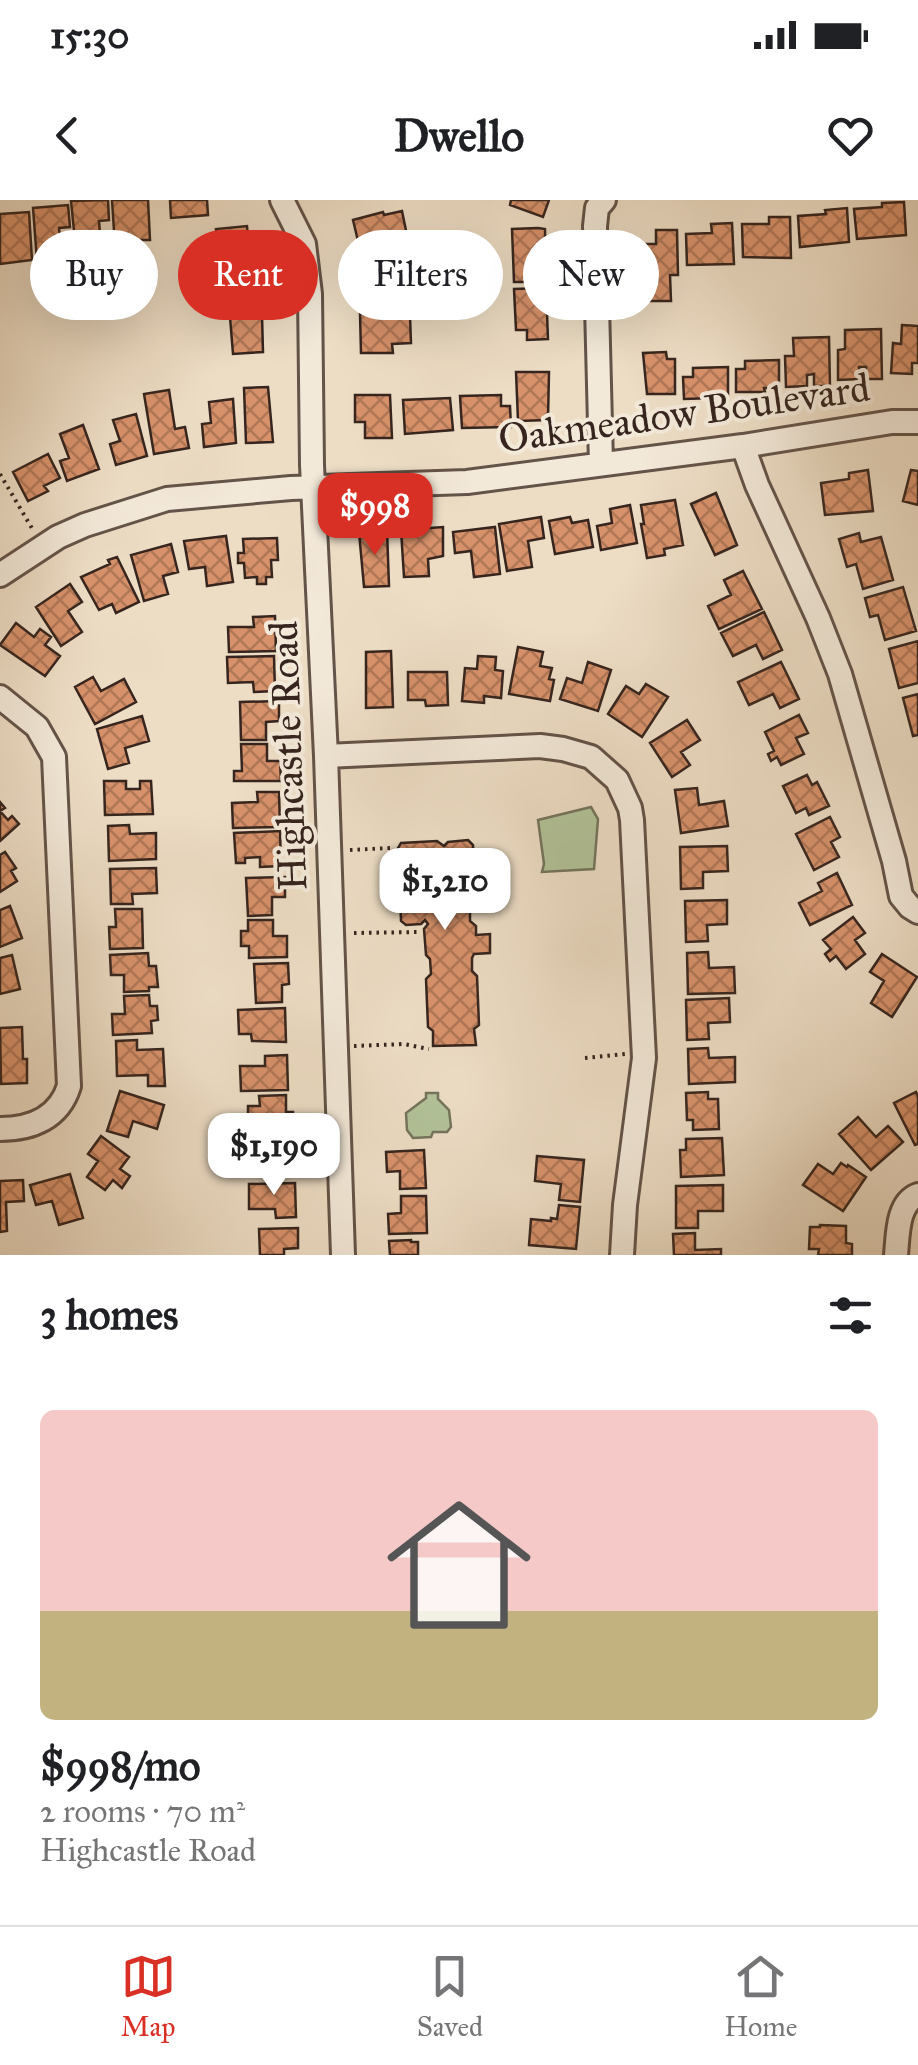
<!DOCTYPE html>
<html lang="en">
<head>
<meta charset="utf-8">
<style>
  :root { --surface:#fff; --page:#f2f2f2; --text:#202124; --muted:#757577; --line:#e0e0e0; --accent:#d93025 }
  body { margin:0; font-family:"IM FELL Great Primer",serif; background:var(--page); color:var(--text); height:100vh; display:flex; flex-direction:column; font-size:38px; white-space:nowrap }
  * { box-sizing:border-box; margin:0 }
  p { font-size:32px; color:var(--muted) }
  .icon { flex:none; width:55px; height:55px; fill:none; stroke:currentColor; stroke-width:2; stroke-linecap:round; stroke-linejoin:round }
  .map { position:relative; height:1055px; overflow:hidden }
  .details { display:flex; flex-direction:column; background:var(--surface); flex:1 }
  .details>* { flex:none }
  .top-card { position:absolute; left:30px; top:30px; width:860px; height:90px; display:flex; gap:20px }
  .price { position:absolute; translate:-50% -85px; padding:0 22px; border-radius:20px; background:#fff; color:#222; font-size:32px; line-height:65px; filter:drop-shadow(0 2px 5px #0008) }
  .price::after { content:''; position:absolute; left:50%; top:60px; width:30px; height:22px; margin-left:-15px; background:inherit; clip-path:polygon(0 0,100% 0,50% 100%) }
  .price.current { background:var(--accent); color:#fff }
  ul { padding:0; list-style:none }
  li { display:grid; align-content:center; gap:20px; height:530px; padding:0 40px }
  li span { display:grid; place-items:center; height:310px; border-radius:15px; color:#555 }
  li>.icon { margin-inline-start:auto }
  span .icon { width:180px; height:180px; fill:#fffc; stroke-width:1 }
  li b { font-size:42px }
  h2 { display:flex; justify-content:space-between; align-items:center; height:120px; padding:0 40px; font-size:42px }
  .tag { padding:0 35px; border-radius:45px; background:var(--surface); box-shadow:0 10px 40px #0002; font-size:35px; line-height:90px }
  .tag.current { background:var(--accent); color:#fff }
  .status { display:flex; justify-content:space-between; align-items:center; height:70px; padding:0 50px; background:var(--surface); direction:ltr }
  .status svg { height:28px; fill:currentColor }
  header { display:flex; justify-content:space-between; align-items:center; height:130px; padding:0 40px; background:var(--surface); font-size:45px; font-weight:800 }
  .tabs { display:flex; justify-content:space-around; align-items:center; height:140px; border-top:2px solid var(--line); background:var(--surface); font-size:28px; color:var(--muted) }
  .tabs a { display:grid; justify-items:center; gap:5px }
  .tabs .current { color:var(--accent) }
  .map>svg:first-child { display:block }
  .green { fill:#b2c299; stroke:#74745c; stroke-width:2.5 }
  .building { fill:url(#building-cross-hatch); stroke:#36251e; stroke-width:2.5 }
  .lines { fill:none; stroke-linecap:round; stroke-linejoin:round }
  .minor-casing { stroke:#645348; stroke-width:28 }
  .path { stroke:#36251e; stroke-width:4; stroke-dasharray:2.5 5; stroke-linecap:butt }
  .minor { stroke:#f3e9d9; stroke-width:22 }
  .labels { text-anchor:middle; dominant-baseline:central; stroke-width:8; stroke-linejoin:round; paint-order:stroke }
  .street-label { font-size:40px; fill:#36251e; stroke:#f3e9d9 }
</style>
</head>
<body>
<div class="status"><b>15:30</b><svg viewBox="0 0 49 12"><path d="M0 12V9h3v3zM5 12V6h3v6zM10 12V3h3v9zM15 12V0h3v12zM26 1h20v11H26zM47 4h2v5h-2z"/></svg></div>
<header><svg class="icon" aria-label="back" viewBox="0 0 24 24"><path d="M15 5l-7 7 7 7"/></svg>Dwello<svg class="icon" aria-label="heart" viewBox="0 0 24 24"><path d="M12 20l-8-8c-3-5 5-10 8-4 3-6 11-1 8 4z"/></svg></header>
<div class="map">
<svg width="918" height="1055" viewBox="0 0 918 1055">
  <defs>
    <pattern id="building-cross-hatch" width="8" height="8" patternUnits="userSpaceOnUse" patternTransform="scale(2.5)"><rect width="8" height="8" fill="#d8926b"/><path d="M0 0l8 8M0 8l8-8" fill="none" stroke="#b07757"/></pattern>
  </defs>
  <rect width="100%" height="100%" fill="#edddc5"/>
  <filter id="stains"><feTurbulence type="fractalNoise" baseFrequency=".002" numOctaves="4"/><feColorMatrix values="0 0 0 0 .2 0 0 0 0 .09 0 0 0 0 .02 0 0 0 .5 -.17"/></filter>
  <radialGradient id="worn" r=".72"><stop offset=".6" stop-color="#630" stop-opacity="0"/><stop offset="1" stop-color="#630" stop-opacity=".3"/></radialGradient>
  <path class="green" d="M 591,607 L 598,619 L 594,669 L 542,672 L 544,664 L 538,620 Z
    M 426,893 L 438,893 L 438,899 L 449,910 L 451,927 L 447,932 L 433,932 L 431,937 L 413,938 L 407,930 L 406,913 L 426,898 Z"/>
  <path class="building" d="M 108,0 L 109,20 L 99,21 L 100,34 L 109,34 L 110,48 L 76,51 L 71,1 Z
    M 112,0 L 148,0 L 150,40 L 140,40 L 140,45 L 115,46 Z
    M 170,0 L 207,0 L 208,15 L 171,18 Z
    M 511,0 L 549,0 L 543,17 L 510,5 Z
    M 904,2 L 906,35 L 857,39 L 854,9 L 882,7 L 882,3 Z
    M 68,5 L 70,27 L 59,28 L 62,59 L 37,61 L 33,8 Z
    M 847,8 L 849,42 L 800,47 L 798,16 L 826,14 L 825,10 Z
    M 402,11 L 409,45 L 362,58 L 353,20 L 383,12 L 384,15 Z
    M 29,12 L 32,60 L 0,64 L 0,14 Z
    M 769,17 L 790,17 L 791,58 L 743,57 L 742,24 L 769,24 Z
    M 732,23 L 734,64 L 687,65 L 686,34 L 712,33 L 711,24 Z
    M 247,26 L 250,63 L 220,67 L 216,29 Z
    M 538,28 L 545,29 L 546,82 L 514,82 L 512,29 Z
    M 656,30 L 677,30 L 678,75 L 670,75 L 671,101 L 640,101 L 638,44 L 656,44 Z
    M 389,61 L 389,66 L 408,62 L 413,90 L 394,93 L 395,101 L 364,107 L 357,67 Z
    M 263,71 L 264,107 L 214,109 L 213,85 L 241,83 L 240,72 Z
    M 546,88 L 548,139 L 527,140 L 527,130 L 516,130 L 514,89 Z
    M 391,113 L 391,116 L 410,116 L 411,143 L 392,144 L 393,153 L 361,153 L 360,114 Z
    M 262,115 L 263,152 L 233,154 L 230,117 Z
    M 902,125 L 918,126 L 918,163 L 912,163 L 912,174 L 891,173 L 893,143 L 901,144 Z
    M 881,129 L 882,179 L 866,179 L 866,167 L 859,167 L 859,179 L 838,180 L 838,150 L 845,149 L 845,130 Z
    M 829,137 L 830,186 L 814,186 L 814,174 L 807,175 L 807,186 L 786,187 L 785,156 L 794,156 L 793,138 Z
    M 666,152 L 667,159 L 675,159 L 675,194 L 647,194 L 643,153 Z
    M 779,160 L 779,188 L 764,188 L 765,192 L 736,192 L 736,169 L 745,169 L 745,161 Z
    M 728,167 L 728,195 L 715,195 L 715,198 L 684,199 L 683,177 L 693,177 L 693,168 Z
    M 516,172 L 549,172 L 548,220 L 518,221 Z
    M 268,187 L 273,242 L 246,243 L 244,188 Z
    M 169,190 L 175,229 L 185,227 L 189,248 L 154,254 L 144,194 Z
    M 355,195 L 390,195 L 392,238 L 365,238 L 365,222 L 355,222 Z
    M 501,195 L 501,206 L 510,206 L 511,227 L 462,228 L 460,196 Z
    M 450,198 L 453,230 L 405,234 L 403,200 Z
    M 233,199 L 236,243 L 204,247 L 202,224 L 211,223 L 209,202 Z
    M 136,214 L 147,256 L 116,265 L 110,244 L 120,241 L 113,220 Z
    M 83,225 L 99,269 L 67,281 L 60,261 L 69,258 L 60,234 Z
    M 48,254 L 60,278 L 44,286 L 48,291 L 28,301 L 13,272 Z
    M 868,270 L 873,311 L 825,315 L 821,283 L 849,279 L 849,273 Z
    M 911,270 L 918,271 L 918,305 L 903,301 Z
    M 716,293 L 737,345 L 715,355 L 691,304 Z
    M 675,300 L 683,345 L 664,349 L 665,355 L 647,358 L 641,324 L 644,324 L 641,305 Z
    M 630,305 L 637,343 L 601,350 L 597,326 L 612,323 L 610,309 Z
    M 541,317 L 544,338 L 528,341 L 532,367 L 507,371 L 499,324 Z
    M 570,317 L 572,323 L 588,320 L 593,347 L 555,354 L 549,321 Z
    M 443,327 L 443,356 L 428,359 L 429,376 L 404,377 L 401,330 Z
    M 495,327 L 500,374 L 474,377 L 471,351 L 455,353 L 453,332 Z
    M 387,330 L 389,386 L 364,387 L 359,332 Z
    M 859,333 L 861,342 L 881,337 L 893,380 L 863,389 L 856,364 L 847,367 L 839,339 Z
    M 226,336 L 233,382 L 207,386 L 205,367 L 189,369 L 184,341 Z
    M 277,338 L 278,360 L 271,360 L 272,377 L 266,377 L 266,384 L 257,384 L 257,377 L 245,378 L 244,363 L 238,363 L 238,353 L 244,353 L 243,339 Z
    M 171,344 L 178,372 L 163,376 L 168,394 L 144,401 L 131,355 Z
    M 117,357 L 139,402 L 116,413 L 112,404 L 99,410 L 81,377 L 110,364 L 108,360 Z
    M 743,371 L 762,409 L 719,429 L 708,406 L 731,395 L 724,380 Z
    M 70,384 L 82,402 L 68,411 L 82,432 L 61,446 L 36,407 Z
    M 903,387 L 916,431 L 885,440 L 878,415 L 870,417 L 865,398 Z
    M 764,412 L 782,450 L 763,459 L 756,445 L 733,456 L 721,433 Z
    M 275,416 L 276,451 L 229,452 L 228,427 L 254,427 L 253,417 Z
    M 16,423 L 34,437 L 40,429 L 51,437 L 45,445 L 60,456 L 45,476 L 0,445 Z
    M 918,441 L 918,483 L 899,488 L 889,449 Z
    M 518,447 L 543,452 L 540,466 L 552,468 L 549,479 L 554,480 L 550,501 L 509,494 Z
    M 391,451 L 393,507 L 366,508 L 366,452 Z
    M 274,456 L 275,491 L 254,492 L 253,482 L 228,483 L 227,457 Z
    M 478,456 L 496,457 L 495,470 L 503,471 L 501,498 L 484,496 L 484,503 L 462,501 L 465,468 L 477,469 Z
    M 588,462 L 611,470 L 598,511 L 560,499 L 567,478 L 582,483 Z
    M 781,462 L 799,499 L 780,508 L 773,494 L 749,505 L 738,482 Z
    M 408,472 L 447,472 L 448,505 L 426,506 L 425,500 L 408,500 Z
    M 93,477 L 101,491 L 124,479 L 136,502 L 95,524 L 75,487 Z
    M 646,484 L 668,497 L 642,537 L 608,514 L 626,486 L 639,494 Z
    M 918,494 L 918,535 L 913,536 L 903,498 Z
    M 279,501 L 279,521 L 266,522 L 266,540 L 241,540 L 240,502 Z
    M 799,515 L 808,533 L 796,538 L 804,554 L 781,565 L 777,557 L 771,561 L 768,554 L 774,551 L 765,532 Z
    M 142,516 L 149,541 L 125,548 L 129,563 L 108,569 L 97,529 Z
    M 687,520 L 700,540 L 681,552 L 690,565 L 672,577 L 650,543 Z
    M 241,544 L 267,544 L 267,561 L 280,561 L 281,581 L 234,581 L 234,571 L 242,571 Z
    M 807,575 L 812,585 L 817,582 L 829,606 L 809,615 L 806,608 L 796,613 L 783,586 Z
    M 104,581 L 126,581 L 126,589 L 140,589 L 140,581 L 151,581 L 153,614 L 105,615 Z
    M 697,588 L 699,605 L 724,601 L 728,626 L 681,633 L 675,590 Z
    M 257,592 L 279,592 L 280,627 L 233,628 L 232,603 L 258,602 Z
    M 0,602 L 5,608 L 0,611 L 8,620 L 12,616 L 19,624 L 0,641 Z
    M 830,617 L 840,637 L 831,642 L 839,657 L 814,670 L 796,634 Z
    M 129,625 L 130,634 L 156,633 L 156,659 L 109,661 L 108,626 Z
    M 280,631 L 281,666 L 260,667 L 260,657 L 245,658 L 245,663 L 236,663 L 234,633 Z
    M 468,640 L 473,645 L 475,689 L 470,694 L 470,721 L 476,726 L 476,735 L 490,734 L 490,753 L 474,754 L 472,758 L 472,771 L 477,776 L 479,825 L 474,829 L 476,845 L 433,846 L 433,831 L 428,827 L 426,779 L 431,774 L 430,759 L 426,755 L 424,729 L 428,724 L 425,720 L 421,724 L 406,725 L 401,721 L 400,694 L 406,689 L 399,685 L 398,648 L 401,643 L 437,641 L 444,646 L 448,642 Z
    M 727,646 L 728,671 L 703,672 L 703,688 L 681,689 L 680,647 Z
    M 5,652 L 16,668 L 11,671 L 17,681 L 0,692 L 0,655 Z
    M 156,668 L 157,693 L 132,694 L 133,704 L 111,704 L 110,669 Z
    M 837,673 L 852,705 L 810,725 L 799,703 L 822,691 L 818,683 Z
    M 285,677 L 285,697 L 272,697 L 272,715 L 248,716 L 246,678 Z
    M 727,700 L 727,724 L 707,725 L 708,741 L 686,742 L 685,701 Z
    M 10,706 L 22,738 L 0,747 L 0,710 Z
    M 115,709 L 142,709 L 143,748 L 110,749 L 109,727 L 116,727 Z
    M 853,717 L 865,733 L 855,740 L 865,754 L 846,769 L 836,756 L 830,761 L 825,754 L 831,749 L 823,740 Z
    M 248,720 L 273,720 L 273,736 L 287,736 L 287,757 L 249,758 L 249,746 L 241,746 L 241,731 L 248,731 Z
    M 708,752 L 709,768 L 734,767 L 735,793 L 688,794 L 687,753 Z
    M 148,753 L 149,766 L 156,766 L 158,787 L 149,787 L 149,791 L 124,792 L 124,775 L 111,775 L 110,755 Z
    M 882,754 L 917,777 L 892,817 L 871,803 L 884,781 L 870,772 Z
    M 12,755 L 20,789 L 0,794 L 0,758 Z
    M 288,763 L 289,784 L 282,785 L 282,802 L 256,803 L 254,764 Z
    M 149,795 L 150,806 L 157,806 L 158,820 L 151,821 L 152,833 L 113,835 L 112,814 L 125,814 L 124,796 Z
    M 729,798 L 730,822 L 708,823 L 709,839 L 687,840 L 686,800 Z
    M 285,808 L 286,842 L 252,841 L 251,834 L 239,834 L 238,810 Z
    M 22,827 L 23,859 L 27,859 L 27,883 L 1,884 L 0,828 Z
    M 137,840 L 137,850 L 163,849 L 165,886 L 148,886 L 148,875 L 117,876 L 116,841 Z
    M 708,848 L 709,858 L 735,857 L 735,882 L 689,884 L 688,849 Z
    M 287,855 L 288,890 L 241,891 L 240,866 L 265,866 L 265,856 Z
    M 120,891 L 164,905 L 157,929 L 133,921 L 128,937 L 107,931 Z
    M 708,892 L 708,899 L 718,899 L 719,929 L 693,930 L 693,920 L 687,920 L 686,893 Z
    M 916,892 L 918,896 L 918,944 L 915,945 L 894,903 Z
    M 286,895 L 286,912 L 293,912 L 294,934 L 261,935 L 260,924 L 248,924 L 248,906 L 260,906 L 259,896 Z
    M 858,917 L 876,937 L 888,926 L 903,942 L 871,970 L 839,934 Z
    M 101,936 L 129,957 L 120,969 L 130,976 L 122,988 L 113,980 L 105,990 L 87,977 L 98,961 L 88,954 Z
    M 722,938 L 724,975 L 681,977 L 680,950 L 686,950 L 686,939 Z
    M 294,942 L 295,976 L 274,977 L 274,967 L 247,968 L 246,944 Z
    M 424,950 L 426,988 L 400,989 L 400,971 L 387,972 L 386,952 Z
    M 537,956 L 584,960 L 580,1002 L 559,1000 L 561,984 L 535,981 Z
    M 841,963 L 847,967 L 848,965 L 866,977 L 843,1011 L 803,985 L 818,964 L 833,974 Z
    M 70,974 L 83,1018 L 59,1025 L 52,1001 L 36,1005 L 30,985 Z
    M 23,980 L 24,1001 L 6,1002 L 7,1031 L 0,1032 L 0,981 Z
    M 295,983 L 296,1017 L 276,1018 L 275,1009 L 249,1009 L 249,984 Z
    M 723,985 L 723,1011 L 698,1011 L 698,1028 L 676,1028 L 676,986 Z
    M 401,996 L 426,996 L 427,1033 L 389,1034 L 388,1014 L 401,1013 Z
    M 559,1005 L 580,1007 L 576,1049 L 529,1045 L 531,1019 L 551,1021 L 551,1018 L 557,1019 Z
    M 820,1025 L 846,1026 L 846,1043 L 852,1044 L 852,1055 L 818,1055 L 819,1049 L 809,1049 L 810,1027 L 820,1027 Z
    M 298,1028 L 298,1048 L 284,1049 L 284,1055 L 260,1055 L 259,1029 Z
    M 695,1033 L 695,1050 L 721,1049 L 721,1055 L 674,1055 L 673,1034 Z
    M 411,1040 L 411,1042 L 418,1042 L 418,1055 L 390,1055 L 389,1041 Z"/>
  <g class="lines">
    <defs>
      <path id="minor" d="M 282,0 L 304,44 L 310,94 L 312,265 L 326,556 L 343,1055
        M 743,246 L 757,285 L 818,418 L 840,474 L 894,661 L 901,696 L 910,707 L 918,712
        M 601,264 L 595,26 L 597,8 L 604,0
        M 0,375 L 58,337 L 85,325 L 167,299 L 291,288 L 467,282 L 743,246 L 892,222 L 918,222
        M 0,497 L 37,527 L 54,557 L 69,886 C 59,918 32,929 0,929
        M 326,556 L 540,546 L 563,549 L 591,557 L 617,580 L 630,608 L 632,620 L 644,858 L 625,1005 L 622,1055
        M 896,1055 C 898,1035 897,1003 918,995"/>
    </defs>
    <use href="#minor" class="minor-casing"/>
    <path class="path" d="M 0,274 L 33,330
      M 350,650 L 390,648
      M 354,733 L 419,732
      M 354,846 L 404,844 L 429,849
      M 585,858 L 625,854"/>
    <use href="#minor" class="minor"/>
  </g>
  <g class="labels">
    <g class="street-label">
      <text transform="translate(684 213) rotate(-8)">Oakmeadow Boulevard</text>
      <text transform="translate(288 556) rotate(-92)">Highcastle Road</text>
    </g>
  </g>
  <rect width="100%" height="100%" filter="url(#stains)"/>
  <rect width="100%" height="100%" fill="url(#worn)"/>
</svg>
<b class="price current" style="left:375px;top:358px">$998</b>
<b class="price" style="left:445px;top:733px">$1,210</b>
<b class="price" style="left:274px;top:998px">$1,190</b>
<div class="top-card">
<a class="tag">Buy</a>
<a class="tag current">Rent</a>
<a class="tag">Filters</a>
<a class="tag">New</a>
</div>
</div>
<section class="details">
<h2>3 homes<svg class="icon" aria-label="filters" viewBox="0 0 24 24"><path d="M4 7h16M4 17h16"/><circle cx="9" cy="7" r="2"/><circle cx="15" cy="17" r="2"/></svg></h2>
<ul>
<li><span style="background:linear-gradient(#f6c9c9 65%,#c2b280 0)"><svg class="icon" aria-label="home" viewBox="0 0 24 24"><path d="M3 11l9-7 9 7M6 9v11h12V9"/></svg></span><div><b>$998/mo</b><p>2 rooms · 70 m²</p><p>Highcastle Road</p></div></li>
</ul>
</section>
<nav class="tabs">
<a class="current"><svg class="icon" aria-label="map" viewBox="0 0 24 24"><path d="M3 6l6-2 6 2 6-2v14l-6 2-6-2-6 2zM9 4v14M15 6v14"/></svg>Map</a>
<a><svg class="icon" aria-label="saved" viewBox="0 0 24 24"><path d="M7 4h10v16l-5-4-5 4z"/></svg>Saved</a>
<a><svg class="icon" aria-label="home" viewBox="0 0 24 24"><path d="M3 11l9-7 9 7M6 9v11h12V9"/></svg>Home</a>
</nav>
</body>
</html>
